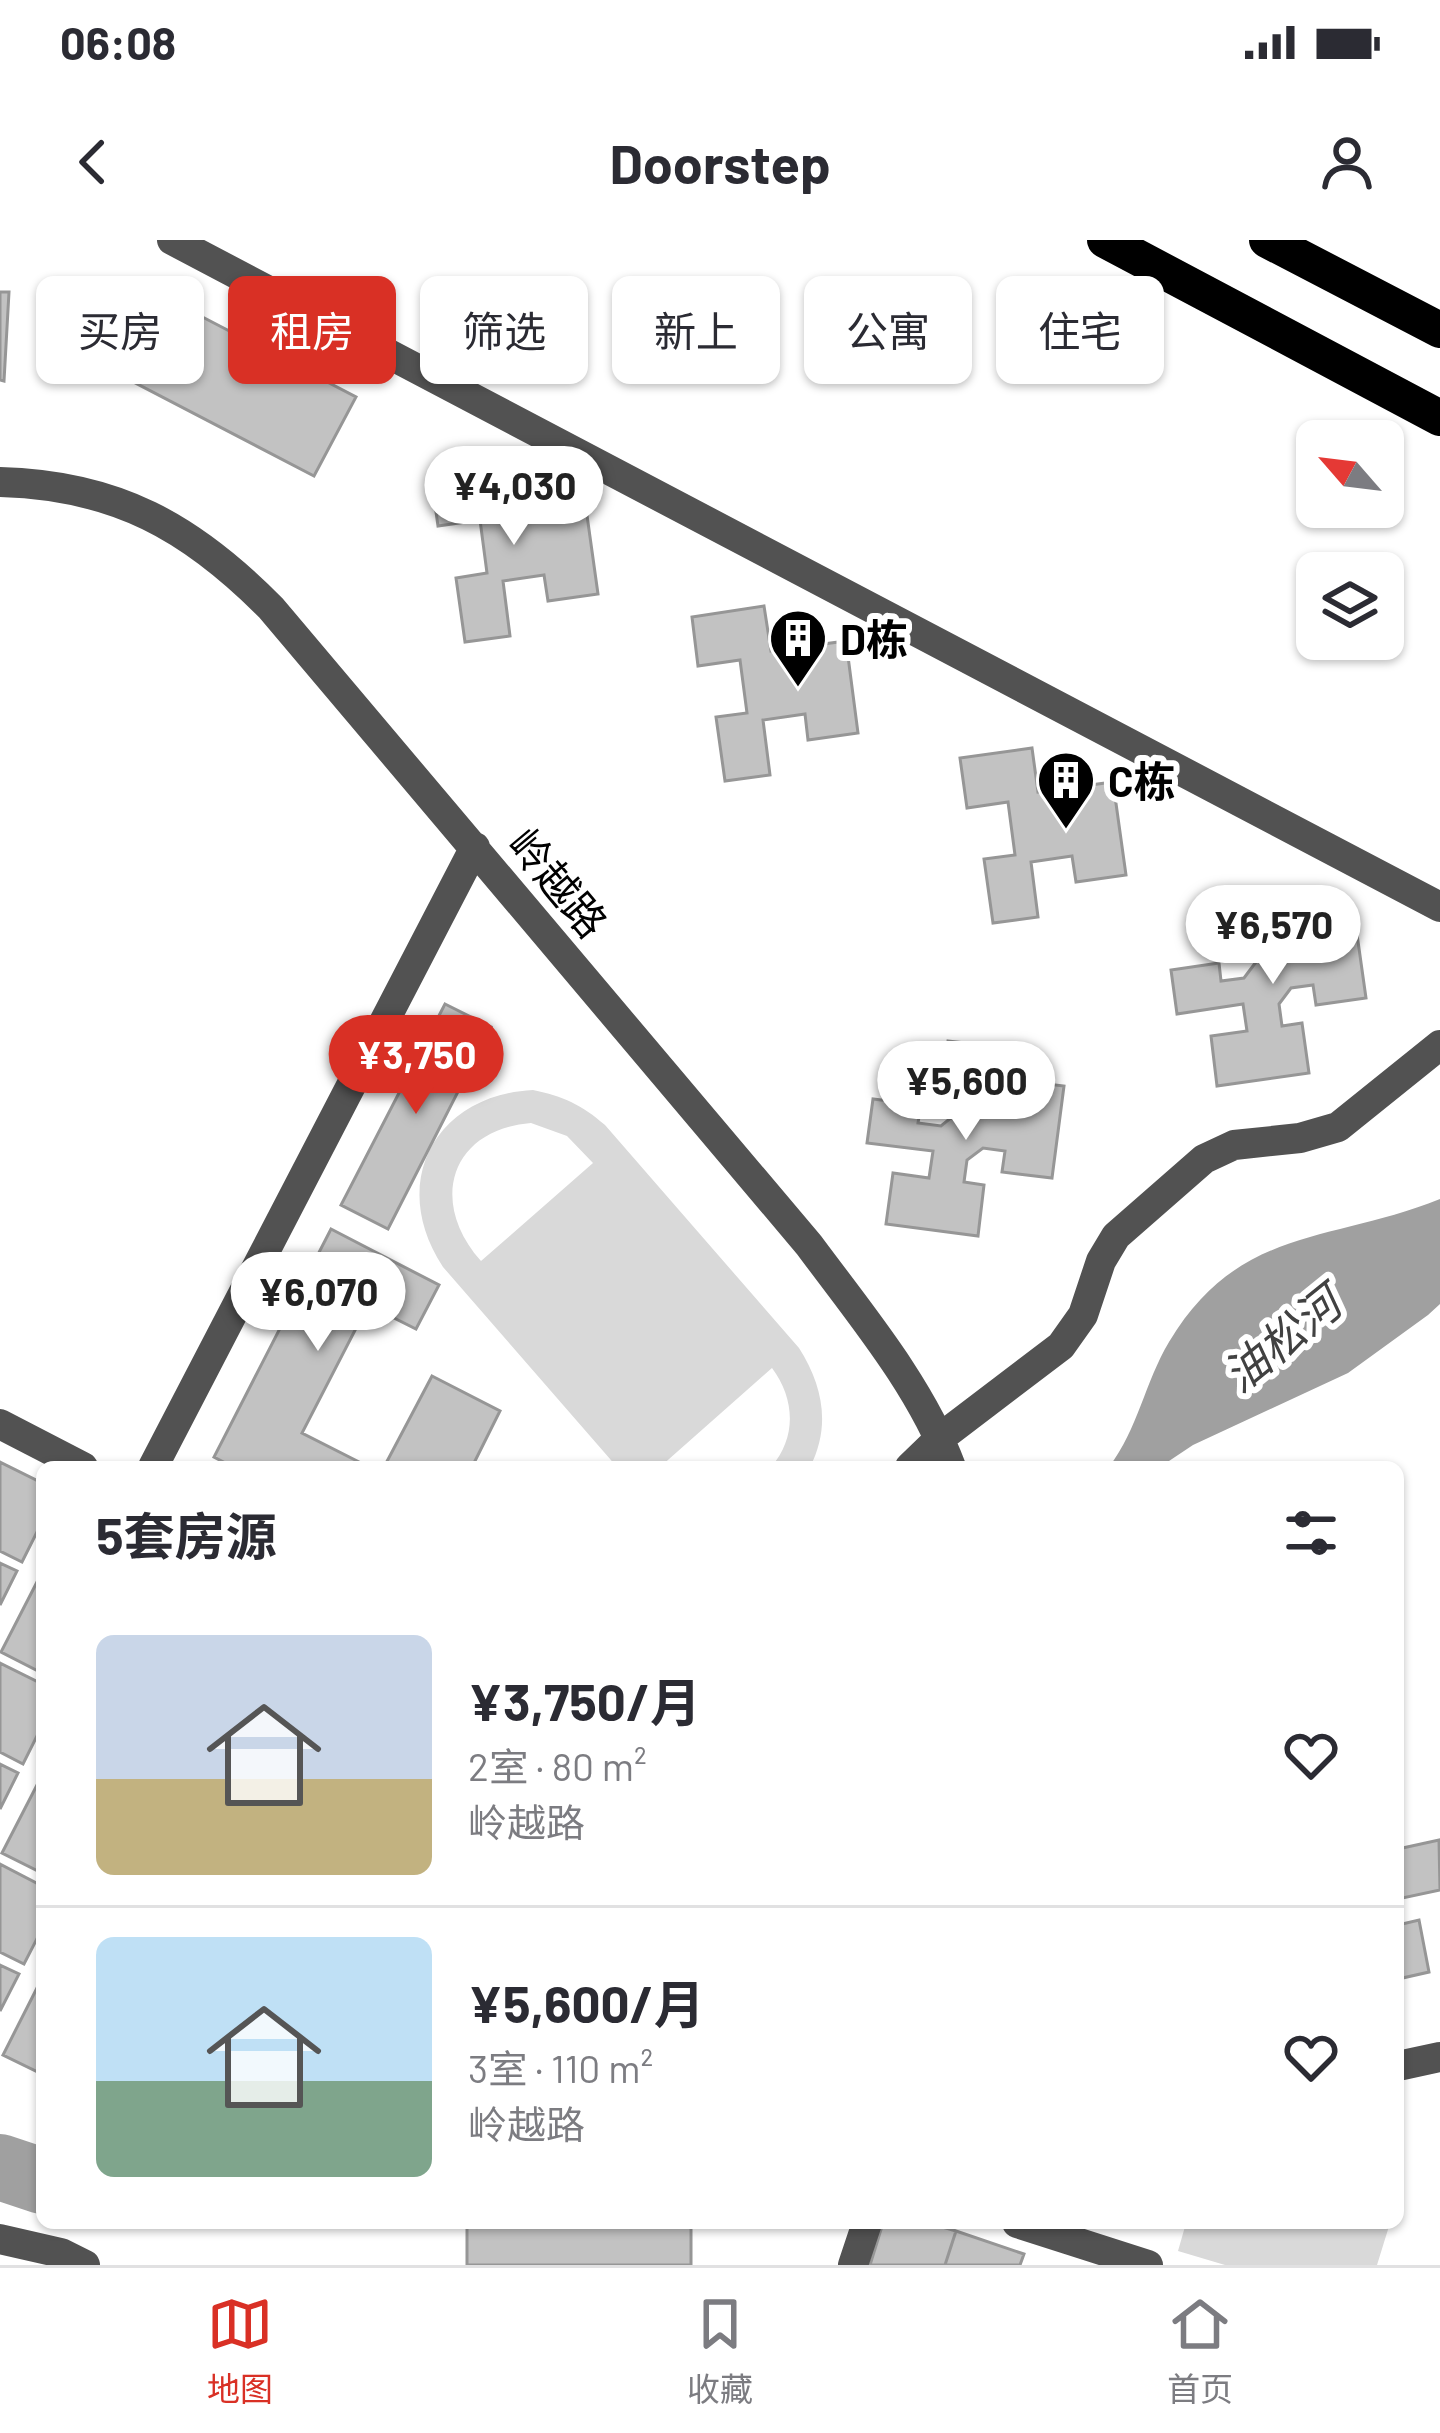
<!DOCTYPE html>
<html lang="zh">
<head>
<meta charset="utf-8">
<style>
  :root { --surface:#fff; --page:#f2f2f3; --text:#2b2b33; --muted:#7c7c81; --line:#e1e1e2; --accent:#d93025 }
  body { margin:0; font-family:Barlow,"Noto Sans SC",sans-serif; background:var(--page); color:var(--text); height:100vh; display:flex; flex-direction:column; font-size:45px; white-space:nowrap }
  * { box-sizing:border-box; margin:0 }
  p { font-size:39px; color:var(--muted) }
  .icon { flex:none; width:66px; height:66px; fill:none; stroke:currentColor; stroke-width:2; stroke-linecap:round; stroke-linejoin:round }
  .map { position:relative; flex:1; overflow:hidden }
  .side { position:absolute; left:36px; top:1221px; width:1368px; height:768px; display:flex; flex-direction:column; background:var(--surface); border-radius:18px; box-shadow:0 3px 9px #0004 }
  .side>* { flex:none }
  .guide { position:absolute; left:36px; top:36px; width:1368px; height:108px; display:flex; gap:24px }
  .needle { width:78px; rotate:298deg }
  .fabs { position:absolute; left:1296px; top:180px; display:grid; gap:24px }
  .fabs a { display:grid; place-items:center; width:108px; height:108px; border-radius:18px; background:var(--surface); box-shadow:0 3px 9px #0004; font-size:60px }
  .price { position:absolute; translate:-50% -102px; padding:0 27px; border-radius:42px; background:#fff; color:#222; font-size:39px; line-height:78px; filter:drop-shadow(0 3px 6px #0008) }
  .price::after { content:''; position:absolute; left:50%; top:72px; width:36px; height:27px; margin-left:-18px; background:inherit; clip-path:polygon(0 0,100% 0,50% 100%) }
  .price.current { background:var(--accent); color:#fff }
  ul { padding:0; list-style:none }
  li { display:flex; align-items:center; gap:36px; height:300px; padding:0 60px }
  li+li { border-top:3px solid var(--line) }
  li span { display:grid; place-items:center; flex:none; width:336px; height:240px; border-radius:18px; color:#555 }
  li>.icon { margin-inline-start:auto }
  span .icon { width:144px; height:144px; fill:#fffc; stroke-width:1 }
  li b { font-size:51px }
  h2 { display:flex; justify-content:space-between; align-items:center; height:144px; padding:0 60px; font-size:51px }
  .pill { padding:0 42px; border-radius:18px; background:var(--surface); box-shadow:0 3px 9px #0004; font-size:42px; line-height:108px }
  .pill.current { background:var(--accent); color:#fff }
  .status { display:flex; justify-content:space-between; align-items:center; height:84px; padding:0 60px; background:var(--surface); direction:ltr }
  .status svg { height:33px; fill:currentColor }
  header { display:flex; justify-content:space-between; align-items:center; height:156px; padding:0 60px; background:var(--surface); font-size:54px; font-weight:700 }
  .tabs { display:flex; justify-content:space-around; align-items:center; height:168px; border-top:3px solid var(--line); background:var(--surface); font-size:33px; color:var(--muted) }
  .tabs a { display:grid; justify-items:center; gap:6px }
  .tabs .current { color:var(--accent) }
  .map>svg:first-child { display:block }
  .green { fill:#d9d9d9; fill-rule:evenodd }
  .water { fill:#a0a0a0 }
  .lines { fill:none; stroke-linecap:round; stroke-linejoin:round }
  .river { stroke:#a0a0a0; stroke-width:66 }
  .building { fill:#c2c2c2; stroke:#969696; stroke-width:3 }
  .minor { stroke:#525252; stroke-width:30 }
  .highway { stroke:#000; stroke-width:36 }
  .labels { text-anchor:middle; dominant-baseline:central; stroke-width:12; stroke-linejoin:round; paint-order:stroke }
  .poi-label { font-size:42px; font-weight:bold; fill:#000; stroke:#fff; text-anchor:start }
  .street-label { font-size:42px; fill:#000; stroke:#fff }
  .water-label { font-size:45px; font-style:italic; fill:#414141; stroke:#fff }
</style>
</head>
<body>
<div class="status"><b>06:08</b><svg viewBox="0 0 49 12"><path d="M0 12V9h3v3zM5 12V6h3v6zM10 12V3h3v9zM15 12V0h3v12zM26 1h20v11H26zM47 4h2v5h-2z"/></svg></div>
<header><svg class="icon" aria-label="back" viewBox="0 0 24 24"><path d="M15 5l-7 7 7 7"/></svg>Doorstep<svg class="icon" aria-label="person" viewBox="0 0 24 24"><circle cx="12" cy="8" r="4"/><path d="M4 21q1-7 8-7t8 7"/></svg></header>
<div class="map">
<svg width="1440" height="2025" viewBox="0 0 1440 2025">
  <rect width="100%" height="100%" fill="#fff"/>
  <path class="green" d="M 533,850 C 563,856 582,865 605,885 L 799,1108 C 823,1146 831,1186 810,1227 L 771,1227 C 797,1197 795,1159 772,1128 L 660,1227 L 617,1227 L 443,1027 C 388,944 434,855 533,850 ZM 531,883 L 567,896 L 593,923 L 481,1021 C 429,963 449,890 531,883 Z
    M 1186,1983 L 1390,1983 L 1377,2025 L 1225,2025 L 1178,2011 Z"/>
  <path class="water" d="M 1440,959 L 1440,1064 L 1428,1075 L 1348,1133 L 1193,1205 L 1160,1227 L 1109,1227 C 1138,1189 1145,1142 1169,1102 C 1239,985 1332,1003 1440,959 Z"/>
  <g class="lines">
    <path class="river" d="M 0,1927 L 42,1941"/>
  </g>
  <path class="building" d="M 141,45 L 356,157 L 314,236 L 99,124 Z
    M 0,52 L 9,52 L 4,141 L 0,140 Z
    M 504,227 L 510,272 L 585,261 L 598,354 L 548,361 L 544,335 L 503,341 L 510,396 L 465,402 L 456,338 L 487,333 L 480,280 L 438,286 L 431,237 Z
    M 764,366 L 771,411 L 846,401 L 858,493 L 808,500 L 805,474 L 763,480 L 770,535 L 725,541 L 716,477 L 747,473 L 740,420 L 698,426 L 692,377 Z
    M 1032,508 L 1038,552 L 1113,542 L 1126,635 L 1076,642 L 1072,616 L 1031,622 L 1038,677 L 993,683 L 984,619 L 1015,615 L 1008,562 L 967,568 L 960,518 Z
    M 1273,647 L 1282,714 L 1308,710 L 1303,674 L 1353,666 L 1366,758 L 1316,765 L 1313,745 L 1291,748 L 1279,764 L 1282,786 L 1302,783 L 1309,833 L 1217,846 L 1211,796 L 1247,791 L 1243,764 L 1177,774 L 1171,730 L 1219,723 L 1221,741 L 1244,738 L 1256,722 L 1253,699 L 1235,701 L 1229,654 Z
    M 445,764 L 491,787 L 388,989 L 341,965 Z
    M 948,801 L 992,806 L 983,873 L 1010,876 L 1014,840 L 1064,846 L 1052,938 L 1002,932 L 1005,911 L 983,908 L 967,920 L 964,942 L 984,945 L 978,996 L 886,984 L 893,933 L 929,938 L 933,911 L 867,903 L 873,859 L 921,865 L 918,883 L 941,886 L 957,873 L 960,851 L 942,848 Z
    M 331,989 L 439,1045 L 416,1089 L 368,1065 L 302,1193 L 369,1227 L 233,1227 L 214,1217 Z
    M 432,1136 L 500,1171 L 472,1227 L 384,1227 Z
    M 0,1222 L 42,1243 L 42,1282 L 22,1322 L 0,1311 Z
    M 0,1323 L 17,1331 L 0,1365 Z
    M 37,1342 L 42,1344 L 42,1433 L 1,1412 Z
    M 0,1423 L 42,1444 L 42,1486 L 23,1524 L 0,1512 Z
    M 0,1524 L 18,1533 L 0,1569 Z
    M 38,1543 L 42,1545 L 42,1633 L 2,1613 Z
    M 1439,1600 L 1440,1650 L 1398,1659 L 1398,1609 Z
    M 0,1624 L 42,1646 L 42,1689 L 24,1724 L 0,1712 Z
    M 1419,1680 L 1429,1732 L 1398,1739 L 1398,1685 Z
    M 0,1725 L 19,1734 L 0,1771 Z
    M 39,1744 L 42,1746 L 42,1834 L 3,1815 Z
    M 467,1983 L 691,1983 L 691,2025 L 467,2025 Z
    M 883,1983 L 929,1983 L 956,1991 L 945,2025 L 870,2025 Z
    M 956,1991 L 1024,2014 L 1020,2025 L 945,2025 Z"/>
  <g class="lines">
    <path class="minor" d="M 172,0 L 1440,667
      M 0,242 C 116,245 191,287 271,368 L 809,1005 C 860,1074 921,1146 951,1227
      M 0,1184 L 83,1227
      M 153,1227 L 475,607
      M 910,1227 L 940,1198 L 1061,1106 L 1083,1075 L 1101,1021 L 1116,996 L 1204,919 L 1234,905 L 1300,898 L 1338,887 L 1440,805
      M 1398,1826 L 1440,1817
      M 1017,1983 L 1148,2025
      M 0,1999 L 61,2013 L 85,2025
      M 853,2025 L 867,1983"/>
    <path class="highway" d="M 1105,0 L 1440,178
      M 1267,0 L 1440,90"/>
  </g>
  <defs>
    <symbol id="building-pin" viewBox="-11 -11 22 30"><path d="M0 17L-7.5 6A9.5 9.5 0 1 1 7.5 6Z" fill="#000" stroke="#fff"/><path d="M-4-6H4V6H1V3H-1V6H-4ZM-2.5-4.3h1.7v1.8h-1.7ZM.8-4.3h1.7v1.8H.8ZM-2.5-1h1.7V.8h-1.7ZM.8-1h1.7V.8H.8Z" fill="#fff"/></symbol>
  </defs>
  <g fill-rule="evenodd">
    <use href="#building-pin" x="765" y="365" width="66" height="90"/>
    <use href="#building-pin" x="1033" y="507" width="66" height="90"/>
  </g>
  <g class="labels">
    <g class="poi-label">
      <text x="840" y="398">D栋</text>
      <text x="1108" y="540">C栋</text>
    </g>
    <g class="street-label">
      <text transform="translate(559 642) rotate(50)">岭越路</text>
    </g>
    <g class="water-label">
      <text transform="translate(1281 1098) rotate(-39)">油松河</text>
    </g>
  </g>
</svg>
<div class="fabs">
<a><svg class="needle" viewBox="-14 -14 28 28"><path d="M0-13l5 13h-10z" fill="#e53935"/><path d="M0 13l5-13h-10z" fill="#7c7c81"/></svg></a>
<a><svg class="icon" aria-label="layers" viewBox="0 0 24 24"><path d="M12 4l9 5-9 5-9-5zM3 14l9 5 9-5"/></svg></a>
</div>
<b class="price" style="left:514px;top:308px">¥4,030</b>
<b class="price" style="left:1273px;top:747px">¥6,570</b>
<b class="price current" style="left:416px;top:877px">¥3,750</b>
<b class="price" style="left:966px;top:903px">¥5,600</b>
<b class="price" style="left:318px;top:1114px">¥6,070</b>
<div class="guide">
<a class="pill">买房</a>
<a class="pill current">租房</a>
<a class="pill">筛选</a>
<a class="pill">新上</a>
<a class="pill">公寓</a>
<a class="pill">住宅</a>
</div>
<section class="side">
<h2>5套房源<svg class="icon" aria-label="filters" viewBox="0 0 24 24"><path d="M4 7h16M4 17h16"/><circle cx="9" cy="7" r="2"/><circle cx="15" cy="17" r="2"/></svg></h2>
<ul>
<li><span style="background:linear-gradient(#c9d6e8 60%,#c2b280 0)"><svg class="icon" aria-label="home" viewBox="0 0 24 24"><path d="M3 11l9-7 9 7M6 9v11h12V9"/></svg></span><div><b>¥3,750/月</b><p>2室 · 80 m²</p><p>岭越路</p></div><svg class="icon" aria-label="heart" viewBox="0 0 24 24"><path d="M12 20l-8-8c-3-5 5-10 8-4 3-6 11-1 8 4z"/></svg></li>
<li><span style="background:linear-gradient(#bfe0f5 60%,#7fa58c 0)"><svg class="icon" aria-label="home" viewBox="0 0 24 24"><path d="M3 11l9-7 9 7M6 9v11h12V9"/></svg></span><div><b>¥5,600/月</b><p>3室 · 110 m²</p><p>岭越路</p></div><svg class="icon" aria-label="heart" viewBox="0 0 24 24"><path d="M12 20l-8-8c-3-5 5-10 8-4 3-6 11-1 8 4z"/></svg></li>
</ul>
</section>
</div>
<nav class="tabs">
<a class="current"><svg class="icon" aria-label="map" viewBox="0 0 24 24"><path d="M3 6l6-2 6 2 6-2v14l-6 2-6-2-6 2zM9 4v14M15 6v14"/></svg>地图</a>
<a><svg class="icon" aria-label="saved" viewBox="0 0 24 24"><path d="M7 4h10v16l-5-4-5 4z"/></svg>收藏</a>
<a><svg class="icon" aria-label="home" viewBox="0 0 24 24"><path d="M3 11l9-7 9 7M6 9v11h12V9"/></svg>首页</a>
</nav>
</body>
</html>
